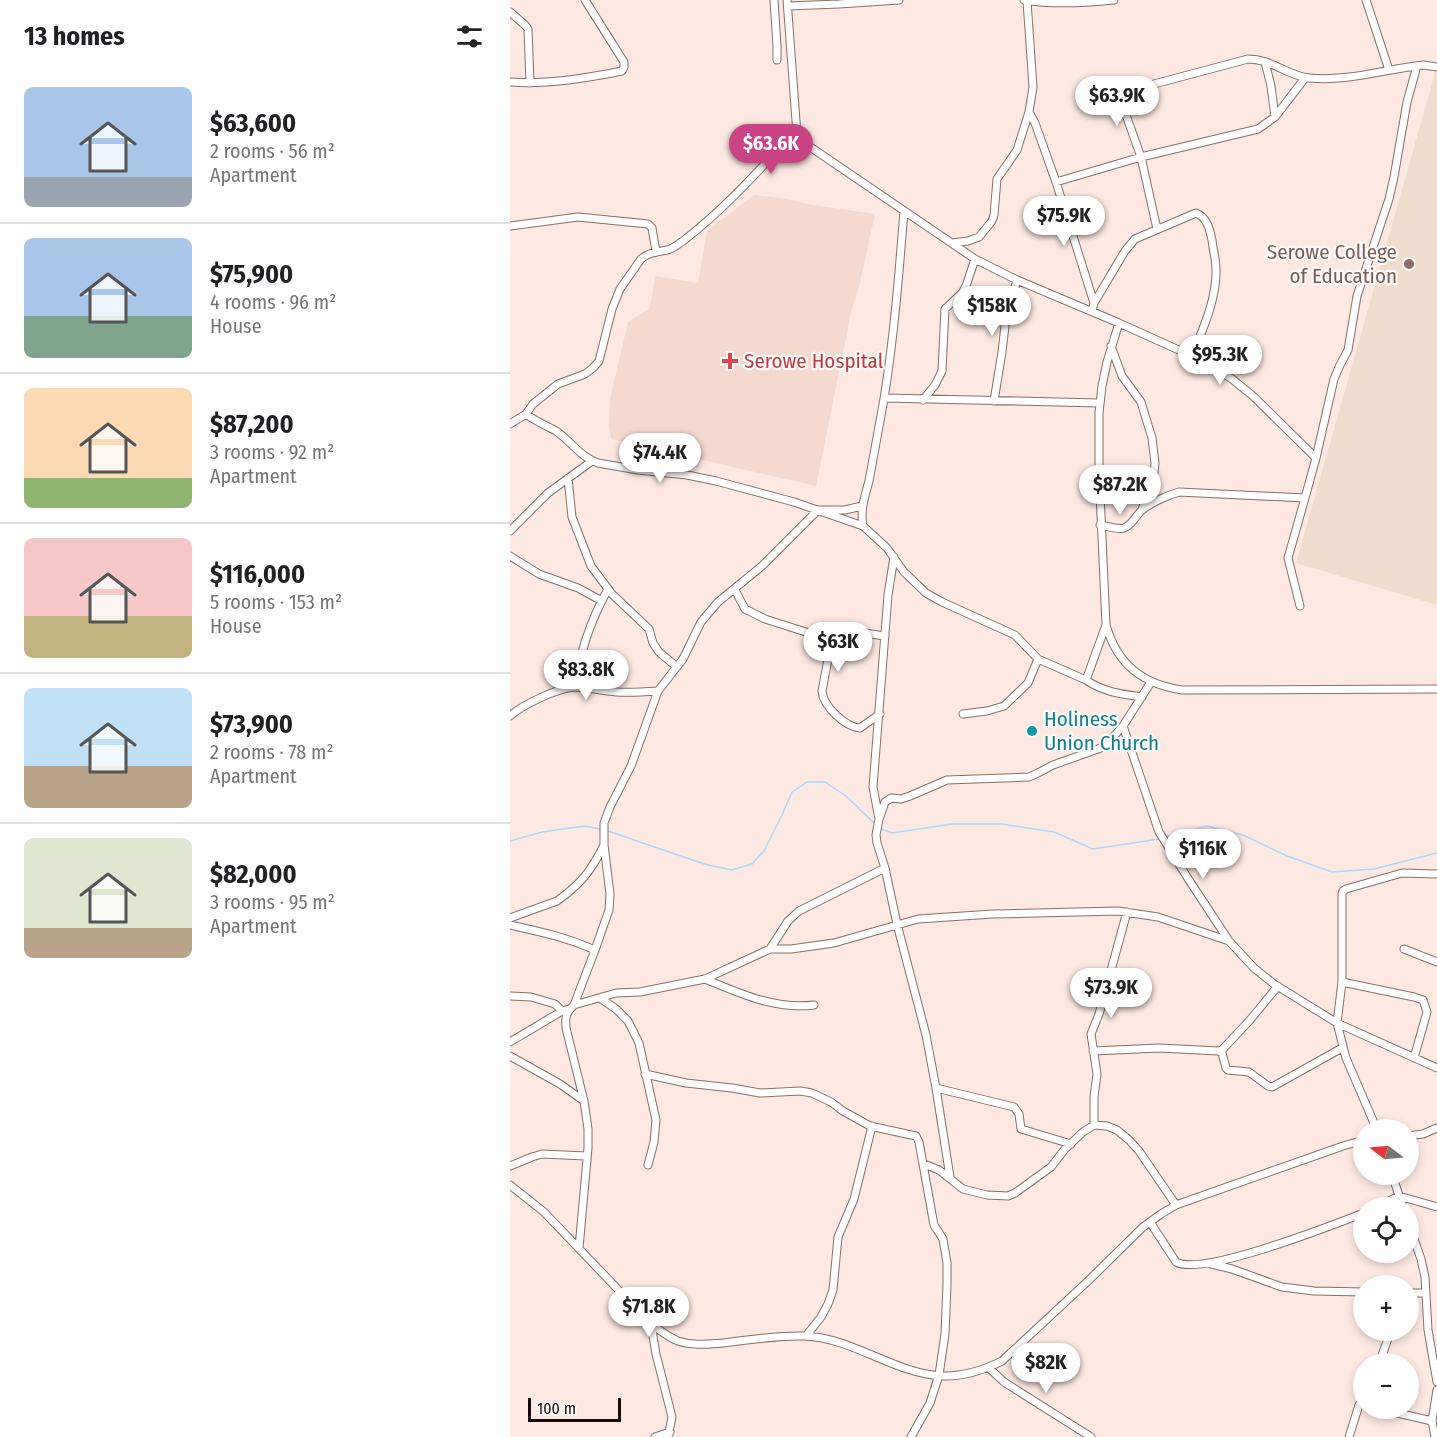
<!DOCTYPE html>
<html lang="en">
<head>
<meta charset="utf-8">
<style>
  :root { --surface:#fff; --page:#f2f2f2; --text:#202124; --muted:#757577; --line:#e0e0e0; --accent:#ca4485 }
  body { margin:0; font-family:"Fira Sans Condensed",sans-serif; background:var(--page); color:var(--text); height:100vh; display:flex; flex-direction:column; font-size:22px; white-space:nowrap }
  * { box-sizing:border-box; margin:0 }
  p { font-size:20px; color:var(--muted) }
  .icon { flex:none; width:33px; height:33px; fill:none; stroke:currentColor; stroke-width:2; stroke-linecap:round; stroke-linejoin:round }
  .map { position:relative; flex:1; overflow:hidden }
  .details { display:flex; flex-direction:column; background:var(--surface); width:510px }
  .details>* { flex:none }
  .needle { width:39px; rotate:286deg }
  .buttons { position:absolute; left:843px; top:1119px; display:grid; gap:12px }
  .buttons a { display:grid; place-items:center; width:66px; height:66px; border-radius:50%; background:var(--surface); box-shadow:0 3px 9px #0003; font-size:30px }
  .scale { position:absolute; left:18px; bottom:15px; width:93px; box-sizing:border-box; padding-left:6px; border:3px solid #120c0a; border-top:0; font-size:16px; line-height:21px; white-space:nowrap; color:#120c0a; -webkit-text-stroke:4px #fefaf9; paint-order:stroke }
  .price { position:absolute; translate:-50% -51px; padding:0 14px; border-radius:21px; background:#fff; color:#222; font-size:20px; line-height:39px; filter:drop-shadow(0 2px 3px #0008) }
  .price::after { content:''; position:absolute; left:50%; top:36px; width:18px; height:14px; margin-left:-9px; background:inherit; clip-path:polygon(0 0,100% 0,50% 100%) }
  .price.active { background:var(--accent); color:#fff }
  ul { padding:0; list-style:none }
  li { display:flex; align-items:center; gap:18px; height:150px; padding:0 24px }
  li+li { border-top:2px solid var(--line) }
  li span { display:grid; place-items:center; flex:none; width:168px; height:120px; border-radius:9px; color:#555 }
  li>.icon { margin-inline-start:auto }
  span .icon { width:72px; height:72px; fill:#fffc; stroke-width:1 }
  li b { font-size:26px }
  h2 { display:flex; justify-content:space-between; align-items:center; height:72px; padding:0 24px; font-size:26px }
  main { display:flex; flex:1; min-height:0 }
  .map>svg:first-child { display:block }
  .built { fill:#f3d9ce }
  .education { fill:#efdccd }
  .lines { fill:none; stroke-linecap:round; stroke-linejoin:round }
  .stream { stroke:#a7d8fd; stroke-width:1.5 }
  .minor-casing { stroke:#81716a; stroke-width:9 }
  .minor { stroke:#fff; stroke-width:7 }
  .education-dot { fill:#8d6e63; stroke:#fefaf9; stroke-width:2 }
  .health-dot { fill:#e0444e; stroke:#fefaf9; stroke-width:2 }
  .culture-dot { fill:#0f9aa8; stroke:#fefaf9; stroke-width:2 }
  .labels { text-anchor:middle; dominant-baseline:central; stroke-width:4.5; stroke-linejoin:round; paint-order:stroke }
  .education-label { font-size:21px; fill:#785e54; stroke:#fefaf9; text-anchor:end }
  .health-label { font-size:21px; fill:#be3a42; stroke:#fefaf9; text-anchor:start }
  .culture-label { font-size:21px; fill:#0d838f; stroke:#fefaf9; text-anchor:start }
</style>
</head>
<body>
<main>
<section class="details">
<h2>13 homes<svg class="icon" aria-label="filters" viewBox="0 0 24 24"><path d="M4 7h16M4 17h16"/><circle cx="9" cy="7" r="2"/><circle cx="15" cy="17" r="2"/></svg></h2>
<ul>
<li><span style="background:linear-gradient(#a9c7e8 75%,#9aa5b1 0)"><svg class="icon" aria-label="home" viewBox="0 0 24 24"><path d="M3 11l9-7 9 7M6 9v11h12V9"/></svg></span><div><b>$63,600</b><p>2 rooms · 56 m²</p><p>Apartment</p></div></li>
<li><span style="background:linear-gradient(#a9c7e8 65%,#7fa58c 0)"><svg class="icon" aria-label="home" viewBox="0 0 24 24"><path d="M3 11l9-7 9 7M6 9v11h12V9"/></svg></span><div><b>$75,900</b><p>4 rooms · 96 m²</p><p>House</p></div></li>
<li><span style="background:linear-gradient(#ffd9b3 75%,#8fb573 0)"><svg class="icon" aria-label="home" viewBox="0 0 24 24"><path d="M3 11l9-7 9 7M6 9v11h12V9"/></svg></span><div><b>$87,200</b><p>3 rooms · 92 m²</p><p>Apartment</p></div></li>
<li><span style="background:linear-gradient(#f6c9c9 65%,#c2b280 0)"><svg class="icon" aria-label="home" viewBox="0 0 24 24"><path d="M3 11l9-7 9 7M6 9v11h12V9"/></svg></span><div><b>$116,000</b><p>5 rooms · 153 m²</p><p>House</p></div></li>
<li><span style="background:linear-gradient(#bfe0f5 65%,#b9a48a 0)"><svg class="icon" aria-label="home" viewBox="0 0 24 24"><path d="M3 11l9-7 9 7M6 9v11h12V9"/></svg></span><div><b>$73,900</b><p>2 rooms · 78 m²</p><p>Apartment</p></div></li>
<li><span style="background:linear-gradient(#dfe7d0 75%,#b9a48a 0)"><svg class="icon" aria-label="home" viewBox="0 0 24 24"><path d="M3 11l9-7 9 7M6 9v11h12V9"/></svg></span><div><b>$82,000</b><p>3 rooms · 95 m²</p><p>Apartment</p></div></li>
</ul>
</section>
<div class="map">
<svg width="927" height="1437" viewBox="0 0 927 1437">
  <rect width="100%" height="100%" fill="#fde9e1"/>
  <path class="built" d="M 244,195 L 278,199 L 297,204 L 365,214 L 349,287 L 342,308 L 306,486 L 101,439 L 99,425 L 100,399 L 118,322 L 140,308 L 145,276 L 188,283 L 197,231 Z"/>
  <path class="education" d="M 926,70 L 927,70 L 927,605 L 786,563 Z"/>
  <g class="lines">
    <path class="stream" d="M 369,828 L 382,833 L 442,824 L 492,824 L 544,832 L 583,849 L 649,839
      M 98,831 L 194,864 L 222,870 L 242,864 L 254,851 L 272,815 L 282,792 L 297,782 L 315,782 L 336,796 L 366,825
      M 657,837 L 697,826 L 733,835 L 777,856 L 822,872 L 864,869 L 927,853
      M 0,841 L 32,832 L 75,826 L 90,829"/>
    <defs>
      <path id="minor" d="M 264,0 L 267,46 L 267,60
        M 277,0 L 287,134 L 290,140 L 465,259 L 507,280 L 609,323 L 682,356 L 704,368 L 722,379 L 743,396 L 806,458
        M 514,0 C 543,5 574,3 604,0
        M 856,0 L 879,70
        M 517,1 L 523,87 L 519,112 L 525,123 L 546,182 L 584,303 L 582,311
        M 278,6 L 329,4 L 389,0
        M 0,12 L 15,25 L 18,29 L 20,83
        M 755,62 L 761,86 L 765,117
        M 0,82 C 38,85 76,78 112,71 L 114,67 L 114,62 L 75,0
        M 546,182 L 631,157 L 748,129 L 765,117 L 795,78
        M 0,226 L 68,217 L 138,224 L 142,228 L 146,251
        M 647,229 L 631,157 L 611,101 L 612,95 L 614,92 L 738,59 C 762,59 778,76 799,78 C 837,82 876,69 913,65 L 927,67
        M 442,243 L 458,241 L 469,237 L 482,221 L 484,215 L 487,179 L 507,150 L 519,112
        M 584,303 L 615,251 L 625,239 L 686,213 C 697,217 700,230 702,240 C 703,250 706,259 706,269 C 707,298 693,329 682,356
        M 609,323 L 597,362 L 592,386 L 589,413 L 589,472 L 596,625 C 607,664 632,684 672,690 L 927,689
        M 601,346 L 612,376 L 631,402 L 642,438 L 645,463 L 644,473 L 632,510
        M 374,398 L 590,403
        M 413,400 L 425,385 L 432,371 L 435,309 L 452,293 L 456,286 L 465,259
        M 484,401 L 492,352 L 496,317 L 507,280
        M 16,414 C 26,422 36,425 46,431 C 61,441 70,457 88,463 L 128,470 L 177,475 L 206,481 L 284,502 L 353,526 L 377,548 L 394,572 L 416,593 L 432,602 L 505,635 L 528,659 L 576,680 L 596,625
        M 0,424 L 16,414 L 23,404 L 48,384 L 75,374 L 83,368 L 89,361 L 102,309 L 110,289 L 131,259 C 140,252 147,252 157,250 C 163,249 168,244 173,241 C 216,208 251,168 287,129
        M 58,478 L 62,517 L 81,566 L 102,594 L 139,629 L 143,643 L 149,652 L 167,667
        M 590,525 C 597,526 608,530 614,528 C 622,525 625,517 631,511 C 640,503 658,495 669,492 L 795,498 L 806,458 L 824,379 L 830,365 L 838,350 L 847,296 L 879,199 L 884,177 L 897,102 L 907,66
        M 353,526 C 350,509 355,496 359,481 C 364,454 369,426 374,399 C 384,337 389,274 394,211
        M 0,531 L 38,493 L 82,461
        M 0,556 L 29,574 L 68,588 L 92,601
        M 384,557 L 378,595 L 363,787 L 369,819 L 366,835 L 367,843 L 375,868 L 387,924 L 416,1035 L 426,1088 L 440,1177
        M 225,590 L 235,609 L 255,619 L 321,640
        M 790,606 L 778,558 L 795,498
        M 576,680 C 593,692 612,694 632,697
        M 641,682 L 613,726 L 649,832 L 679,880 L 719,941 L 744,968 L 764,984 L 827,1023 L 927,1068
        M 66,687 C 69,652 81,620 98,589
        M 370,714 L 350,728 C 335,727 313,706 312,691 L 323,633 L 326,629 L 375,636
        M 453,714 L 477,711 L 494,706 L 518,683 L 528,659
        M 0,716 C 12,705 48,688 64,687 C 78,687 92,691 106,692 C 120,693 134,692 148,691
        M 369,819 L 375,802 L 381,798 L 391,799 L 400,796 L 437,780 L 519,777 L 528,773 L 543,765 L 588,749 L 595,746 L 613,726
        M 0,918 L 47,901 C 71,884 81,871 94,845
        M 0,925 C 31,932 56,937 85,950
        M 260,949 L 278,921 L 289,911 L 375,868
        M 894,949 L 927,962
        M 195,979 C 229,993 265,1010 304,1005
        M 832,982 L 904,997 L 913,1000 L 917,1012 L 904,1058
        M 0,996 L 21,997 L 45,1004 L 52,1011 L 59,1009
        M 90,998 L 106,1009 L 118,1021 L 129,1043 L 146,1120 L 144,1142 L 138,1165
        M 64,1005 L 106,993 L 130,992 L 195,979 L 260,949 L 281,949 L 324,943 L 408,919 L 483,914 L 608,911 L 648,917 L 719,941
        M 0,1042 L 52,1011
        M 583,1051 L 649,1048 L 709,1051 L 712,1053 L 716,1068 L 718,1070 L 739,1072 L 758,1086 L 762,1087 L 832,1048
        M 711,1051 L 740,1020 L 768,986
        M 0,1056 L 50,1084 L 74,1101
        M 135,1074 L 176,1083 L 222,1088 L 250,1093 L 290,1091 L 302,1093 L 321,1102 L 333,1111 L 360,1126 L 406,1136 L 409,1142 L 424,1225 L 433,1239 L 437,1263 L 437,1284 L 435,1334 L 429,1375 L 420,1403 L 401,1437
        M 426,1088 L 504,1107 L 509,1114 L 511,1129 L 561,1144
        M 584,1125 L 584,1097 L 587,1074 L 581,1034 L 589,1014 L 617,912
        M 867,1130 L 836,1058 L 827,1023 L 832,982 L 832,894 L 833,891 L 836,889 L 892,873 L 927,874
        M 898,1136 L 913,1134 L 927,1128
        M 414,1164 L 429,1170 L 453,1189 L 477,1195 L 498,1196 L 505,1193 L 541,1167 L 555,1149 L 573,1132 L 584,1125 L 597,1126 L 607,1130 L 619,1140 L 629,1151 L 666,1205
        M 0,1166 L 22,1157 L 32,1154 L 76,1156
        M 882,1174 L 893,1208
        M 0,1185 L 34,1212 L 141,1324 C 149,1330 158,1337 168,1341 C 183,1346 198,1344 213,1343 C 240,1340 268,1335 295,1336 C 344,1338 386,1375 435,1376 C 456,1376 474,1370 492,1361 L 578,1281 L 633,1227 L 651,1214 L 666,1205 L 833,1146 L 854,1140
        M 865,1208 L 889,1196 L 927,1207
        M 640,1222 L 666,1262 C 692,1277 822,1225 854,1213
        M 898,1222 L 911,1259 L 915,1277 L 918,1330 L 927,1382
        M 69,1248 L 78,1148 L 78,1129 L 74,1101 L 56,1028 C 55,1016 56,1013 64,1005 L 85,950 L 99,910 L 100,894 L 94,845 L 94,823 L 100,807 L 121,766 L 148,691 L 173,659 L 191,622 L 208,602 L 252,566 L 308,510 L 335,510 L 352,506
        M 701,1264 L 722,1269 L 772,1287 L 804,1291 L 854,1292
        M 898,1293 L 916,1293
        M 141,1324 L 146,1354 L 162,1417 L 158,1437
        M 296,1336 L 311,1317 L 318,1304 L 323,1290 L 328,1237 L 344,1199 L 362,1126
        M 869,1364 L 881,1330
        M 479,1368 L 494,1382 L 581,1437
        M 866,1408 L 922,1421
        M 145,1437 L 160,1432
        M 839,1437 L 849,1405 L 854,1398
        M 925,1437 L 922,1421 L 927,1390"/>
    </defs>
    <use href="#minor" class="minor-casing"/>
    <use href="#minor" class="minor"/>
  </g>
  <circle class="education-dot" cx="899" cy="264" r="6"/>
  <path class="health-dot" d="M217 352h6v6h6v6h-6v6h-6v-6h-6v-6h6z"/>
  <circle class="culture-dot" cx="522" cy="731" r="6"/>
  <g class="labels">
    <g class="education-label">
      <text x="887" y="252">Serowe College<tspan x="887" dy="24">of Education</tspan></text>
    </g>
    <g class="health-label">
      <text x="234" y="361">Serowe Hospital</text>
    </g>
    <g class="culture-label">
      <text x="534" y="719">Holiness<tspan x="534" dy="24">Union Church</tspan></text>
    </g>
  </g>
</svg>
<div class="buttons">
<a><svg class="needle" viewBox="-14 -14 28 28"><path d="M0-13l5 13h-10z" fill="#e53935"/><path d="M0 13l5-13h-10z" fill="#757577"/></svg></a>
<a><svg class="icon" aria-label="locate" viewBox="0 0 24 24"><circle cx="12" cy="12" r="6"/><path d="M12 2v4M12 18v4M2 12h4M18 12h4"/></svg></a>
<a>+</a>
<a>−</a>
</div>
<div class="scale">100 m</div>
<b class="price" style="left:607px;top:127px">$63.9K</b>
<b class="price active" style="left:261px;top:175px">$63.6K</b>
<b class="price" style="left:554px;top:247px">$75.9K</b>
<b class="price" style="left:482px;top:337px">$158K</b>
<b class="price" style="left:710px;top:386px">$95.3K</b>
<b class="price" style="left:150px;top:484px">$74.4K</b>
<b class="price" style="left:610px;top:516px">$87.2K</b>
<b class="price" style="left:328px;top:673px">$63K</b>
<b class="price" style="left:76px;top:701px">$83.8K</b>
<b class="price" style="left:693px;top:880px">$116K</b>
<b class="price" style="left:601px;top:1019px">$73.9K</b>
<b class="price" style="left:139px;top:1338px">$71.8K</b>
<b class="price" style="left:536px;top:1394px">$82K</b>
</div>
</main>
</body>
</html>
